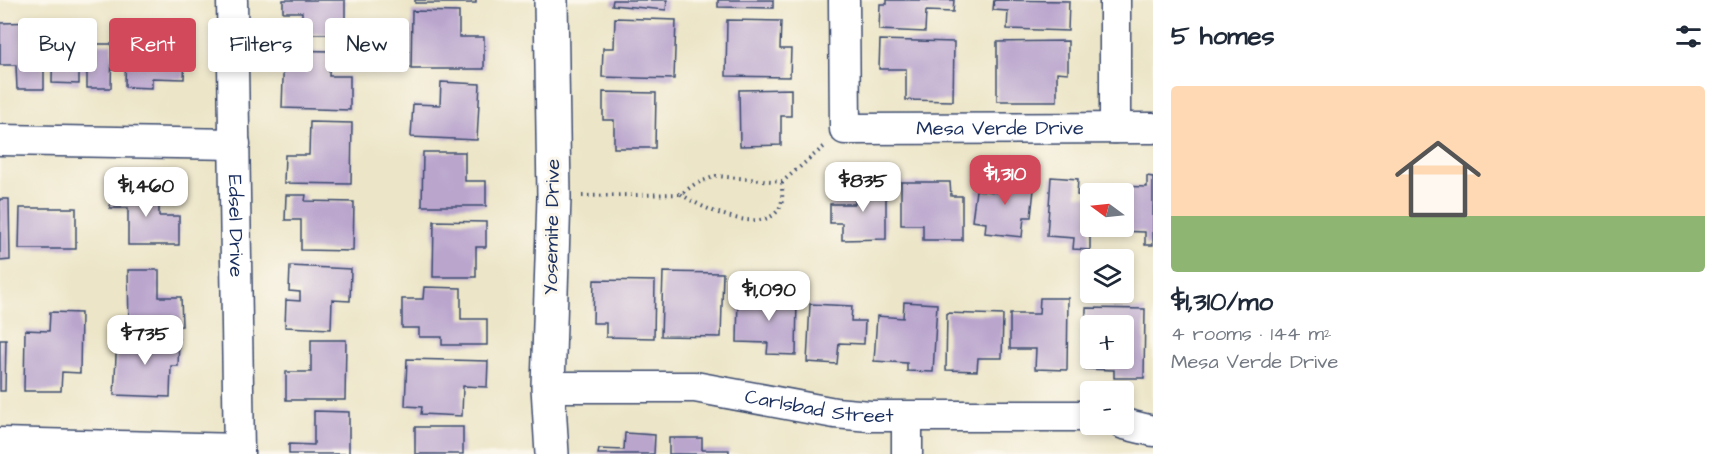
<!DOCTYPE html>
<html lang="en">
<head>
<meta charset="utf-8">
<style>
  :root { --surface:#fff; --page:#f6f6f7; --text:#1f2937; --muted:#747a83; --accent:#d1495b }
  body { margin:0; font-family:"Architects Daughter",sans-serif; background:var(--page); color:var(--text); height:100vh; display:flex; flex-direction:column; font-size:22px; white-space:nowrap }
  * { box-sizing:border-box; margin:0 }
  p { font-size:20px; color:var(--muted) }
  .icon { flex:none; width:33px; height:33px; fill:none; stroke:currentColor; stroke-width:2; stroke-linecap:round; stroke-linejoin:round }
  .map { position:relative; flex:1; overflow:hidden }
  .sheet { display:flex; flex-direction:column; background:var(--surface); width:570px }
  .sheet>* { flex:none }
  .guide { position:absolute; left:18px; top:18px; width:570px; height:54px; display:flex; gap:12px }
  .needle { width:39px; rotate:285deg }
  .fabs { position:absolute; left:1080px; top:183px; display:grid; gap:12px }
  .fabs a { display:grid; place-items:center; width:54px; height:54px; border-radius:6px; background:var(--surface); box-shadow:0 3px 9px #0003; font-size:30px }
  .price { position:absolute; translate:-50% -51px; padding:0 14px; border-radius:12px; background:#fff; color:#222; font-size:20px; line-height:39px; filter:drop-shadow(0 2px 3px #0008) }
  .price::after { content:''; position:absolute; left:50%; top:36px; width:18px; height:14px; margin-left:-9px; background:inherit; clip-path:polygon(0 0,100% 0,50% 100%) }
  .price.active { background:var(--accent); color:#fff }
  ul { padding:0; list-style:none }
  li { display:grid; align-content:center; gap:12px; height:318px; padding:0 18px }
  li span { display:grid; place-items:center; height:186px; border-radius:6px; color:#555 }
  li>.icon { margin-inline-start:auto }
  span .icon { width:108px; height:108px; fill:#fffc; stroke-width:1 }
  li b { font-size:26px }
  h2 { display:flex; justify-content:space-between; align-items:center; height:72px; padding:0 18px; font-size:26px }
  .pill { padding:0 21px; border-radius:6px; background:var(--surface); box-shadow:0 3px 9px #0003; font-size:21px; line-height:54px }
  .pill.active { background:var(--accent); color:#fff }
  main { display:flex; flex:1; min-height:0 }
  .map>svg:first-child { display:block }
  .building { fill:#baa5cd; fill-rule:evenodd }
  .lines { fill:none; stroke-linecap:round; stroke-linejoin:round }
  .minor-casing { stroke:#3a4a6e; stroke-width:33 }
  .tertiary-casing { stroke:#3a4a6e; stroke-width:36 }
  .path { stroke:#3a4a6e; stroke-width:4; stroke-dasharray:1.5 4.5; stroke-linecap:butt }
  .minor { stroke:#fff; stroke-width:30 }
  .tertiary { stroke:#fff; stroke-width:33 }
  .labels { text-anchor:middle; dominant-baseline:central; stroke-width:6; stroke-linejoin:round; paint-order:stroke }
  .street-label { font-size:20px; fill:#1b2f5e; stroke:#fbf7ec }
</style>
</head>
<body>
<main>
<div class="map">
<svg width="1153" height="454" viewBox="0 0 1153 454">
  <rect width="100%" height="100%" fill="#fbf7ec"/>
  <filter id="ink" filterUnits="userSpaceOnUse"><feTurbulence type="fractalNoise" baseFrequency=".0167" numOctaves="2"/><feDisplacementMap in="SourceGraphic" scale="12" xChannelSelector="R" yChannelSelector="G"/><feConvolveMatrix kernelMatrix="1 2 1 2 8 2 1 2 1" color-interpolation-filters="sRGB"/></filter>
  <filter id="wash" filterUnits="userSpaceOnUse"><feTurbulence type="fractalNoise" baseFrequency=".008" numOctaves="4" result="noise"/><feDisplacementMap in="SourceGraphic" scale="24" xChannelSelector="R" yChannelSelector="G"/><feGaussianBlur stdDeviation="1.35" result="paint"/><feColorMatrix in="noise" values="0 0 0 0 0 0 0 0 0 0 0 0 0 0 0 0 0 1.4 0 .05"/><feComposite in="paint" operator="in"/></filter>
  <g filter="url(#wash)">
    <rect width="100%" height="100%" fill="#ece5c7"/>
    <g id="blocks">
      <path class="building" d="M 283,0 L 345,0 L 345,34 L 302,34 L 302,12 L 283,12 Z
        M 415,0 L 476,0 L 476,3 L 415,3 Z
        M 613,0 L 667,0 L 666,10 L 612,5 Z
        M 718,0 L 773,0 L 773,8 L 718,7 Z
        M 887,0 L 954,0 L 953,12 L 926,11 L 925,32 L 879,30 L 880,4 L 887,4 Z
        M 994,0 L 1069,1 L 1068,31 L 1007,29 L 1008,11 L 993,10 Z
        M 412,11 L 459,12 L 459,37 L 484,37 L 484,69 L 411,69 Z
        M 615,18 L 676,20 L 674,79 L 602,77 L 603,48 L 614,48 Z
        M 727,20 L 781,21 L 780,49 L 791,49 L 790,77 L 726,76 Z
        M 44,22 L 44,89 L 17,89 L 16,65 L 0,65 L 0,23 Z
        M 53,23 L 86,23 L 85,44 L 112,44 L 111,88 L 87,88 L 87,73 L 79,73 L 79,84 L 52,83 Z
        M 151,24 L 186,25 L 184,79 L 152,78 L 152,88 L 125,87 L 126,43 L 150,44 Z
        M 880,40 L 954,42 L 953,101 L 906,100 L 906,69 L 879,69 Z
        M 1068,41 L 1068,73 L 1057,72 L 1057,101 L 997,101 L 997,42 Z
        M 284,50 L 330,51 L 329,76 L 350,76 L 350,110 L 282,108 Z
        M 441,82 L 480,84 L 477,140 L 411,137 L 413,104 L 440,105 Z
        M 791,89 L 791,116 L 781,116 L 781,145 L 740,146 L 739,90 Z
        M 603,92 L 656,93 L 655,148 L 614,148 L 614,120 L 603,120 Z
        M 310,122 L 352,123 L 351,184 L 284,183 L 285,155 L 309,155 Z
        M 423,152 L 465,152 L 465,181 L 486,181 L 486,206 L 422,206 Z
        M 998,176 L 1035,180 L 1031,217 L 1024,217 L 1022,237 L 985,233 L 986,223 L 972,221 L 976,190 L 996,192 Z
        M 1147,176 L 1153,177 L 1153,245 L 1145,245 L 1145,232 L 1115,231 L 1115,226 L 1124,226 L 1124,194 L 1117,194 L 1117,186 L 1147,187 Z
        M 1051,177 L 1078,179 L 1077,195 L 1090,196 L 1090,250 L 1073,249 L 1074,238 L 1047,236 Z
        M 886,182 L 886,239 L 842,240 L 842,223 L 830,223 L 830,204 L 855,204 L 855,183 Z
        M 901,182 L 950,182 L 951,196 L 962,196 L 962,240 L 923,240 L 923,225 L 901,225 Z
        M 110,189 L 159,189 L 159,216 L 179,216 L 179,245 L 128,245 L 128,208 L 110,208 Z
        M 286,195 L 306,195 L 305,201 L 354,202 L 353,251 L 301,250 L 301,220 L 285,220 Z
        M 0,199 L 9,199 L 10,260 L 0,261 Z
        M 20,208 L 76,208 L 76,249 L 19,249 Z
        M 434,221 L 486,222 L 486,247 L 476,247 L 476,277 L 433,277 Z
        M 290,266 L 351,269 L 350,301 L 332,300 L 331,329 L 285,327 L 286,300 L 300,301 L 300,292 L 289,291 Z
        M 128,270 L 159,270 L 159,297 L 181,297 L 182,326 L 129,327 Z
        M 663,272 L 723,273 L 721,337 L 661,336 Z
        M 594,280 L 655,281 L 654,338 L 606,337 L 606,323 L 593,323 Z
        M 424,287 L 461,288 L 461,319 L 487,319 L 487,345 L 442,345 L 442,337 L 419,337 L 419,328 L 402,328 L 402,299 L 423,299 Z
        M 738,295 L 797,296 L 796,355 L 767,354 L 768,343 L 737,342 Z
        M 1040,298 L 1068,298 L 1067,370 L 1035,369 L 1036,349 L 1010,349 L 1010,314 L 1039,314 Z
        M 904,302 L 937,304 L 933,372 L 907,371 L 907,363 L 874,361 L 877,316 L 903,318 Z
        M 810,304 L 852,306 L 851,321 L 865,321 L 864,344 L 839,343 L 837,364 L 807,362 Z
        M 1086,308 L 1145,309 L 1144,378 L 1114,378 L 1114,370 L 1085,369 ZM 1090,326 L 1124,326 L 1124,358 L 1090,358 Z
        M 50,312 L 81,313 L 80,373 L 62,372 L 61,391 L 24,391 L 25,330 L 49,331 Z
        M 947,313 L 1003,315 L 1002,358 L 978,358 L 977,371 L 946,370 Z
        M 117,337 L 179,339 L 178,366 L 171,366 L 170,397 L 114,395 Z
        M 0,340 L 6,340 L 5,391 L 0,391 Z
        M 311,340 L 346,340 L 345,400 L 286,400 L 286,372 L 311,372 Z
        M 407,359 L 488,361 L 487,387 L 463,386 L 462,416 L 421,414 L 422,407 L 405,406 Z
        M 314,411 L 349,412 L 349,454 L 289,454 L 289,444 L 314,445 Z
        M 415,427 L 463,427 L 463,454 L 415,454 Z
        M 625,433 L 655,435 L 654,454 L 598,454 L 599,449 L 624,450 Z
        M 669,438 L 702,438 L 702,450 L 729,450 L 729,454 L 669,454 Z"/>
    </g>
  </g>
  <g filter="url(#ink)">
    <use href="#blocks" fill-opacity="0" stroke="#3a4a6e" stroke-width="1.5"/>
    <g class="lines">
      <defs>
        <g id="minor">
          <path id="s1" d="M 232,0 L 239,454"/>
          <path id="s2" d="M 844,0 L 845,129 L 1153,128"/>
          <path d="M 1115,0 L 1115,128"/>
          <path d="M 0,140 L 235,144"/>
          <path id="s3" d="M 548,387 L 695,387 L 835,413 L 870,416 L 1079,416 L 1090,418"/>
          <path d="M 907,417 L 907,454"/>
          <path d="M 1124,424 L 1153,431"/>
          <path d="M 0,443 L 239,449"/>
        </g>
        <path id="tertiary" d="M 551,0 L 554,197 L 548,387 L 552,454"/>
      </defs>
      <use href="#minor" class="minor-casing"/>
      <use href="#tertiary" class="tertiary-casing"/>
      <path class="path" d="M 681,194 C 700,208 767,239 781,205 C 783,199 782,189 782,182
        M 582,196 L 681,194 L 695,184 L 716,176 L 782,182 L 826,145"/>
      <use href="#minor" class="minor"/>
      <use href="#tertiary" class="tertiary"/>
    </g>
  </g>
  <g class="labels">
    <g class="street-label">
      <text stroke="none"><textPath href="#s2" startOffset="284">Mesa Verde Drive</textPath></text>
      <text stroke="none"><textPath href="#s1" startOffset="226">Edsel Drive</textPath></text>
      <text transform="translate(552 227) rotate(-89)">Yosemite Drive</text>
      <text stroke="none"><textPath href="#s3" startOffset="273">Carlsbad Street</textPath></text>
    </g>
  </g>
</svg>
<div class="fabs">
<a><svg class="needle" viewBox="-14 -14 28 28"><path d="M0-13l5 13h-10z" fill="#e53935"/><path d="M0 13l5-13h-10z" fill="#747a83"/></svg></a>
<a><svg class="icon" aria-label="layers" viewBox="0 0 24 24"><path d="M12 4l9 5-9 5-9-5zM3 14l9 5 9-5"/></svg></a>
<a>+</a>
<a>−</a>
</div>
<b class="price active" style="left:1005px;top:206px">$1,310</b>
<b class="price" style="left:863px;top:213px">$835</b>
<b class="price" style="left:146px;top:218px">$1,460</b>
<b class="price" style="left:769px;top:322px">$1,090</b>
<b class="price" style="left:145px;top:366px">$735</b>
<div class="guide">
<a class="pill">Buy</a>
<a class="pill active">Rent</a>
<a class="pill">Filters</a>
<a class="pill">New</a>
</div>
</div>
<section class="sheet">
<h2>5 homes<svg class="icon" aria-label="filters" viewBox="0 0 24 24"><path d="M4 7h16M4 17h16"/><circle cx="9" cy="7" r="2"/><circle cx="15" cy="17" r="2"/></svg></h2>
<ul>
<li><span style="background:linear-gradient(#ffd9b3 70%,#8fb573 0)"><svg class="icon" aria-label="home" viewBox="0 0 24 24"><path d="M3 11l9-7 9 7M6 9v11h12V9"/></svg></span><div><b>$1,310/mo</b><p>4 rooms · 144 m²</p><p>Mesa Verde Drive</p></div></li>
</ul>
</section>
</main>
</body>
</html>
